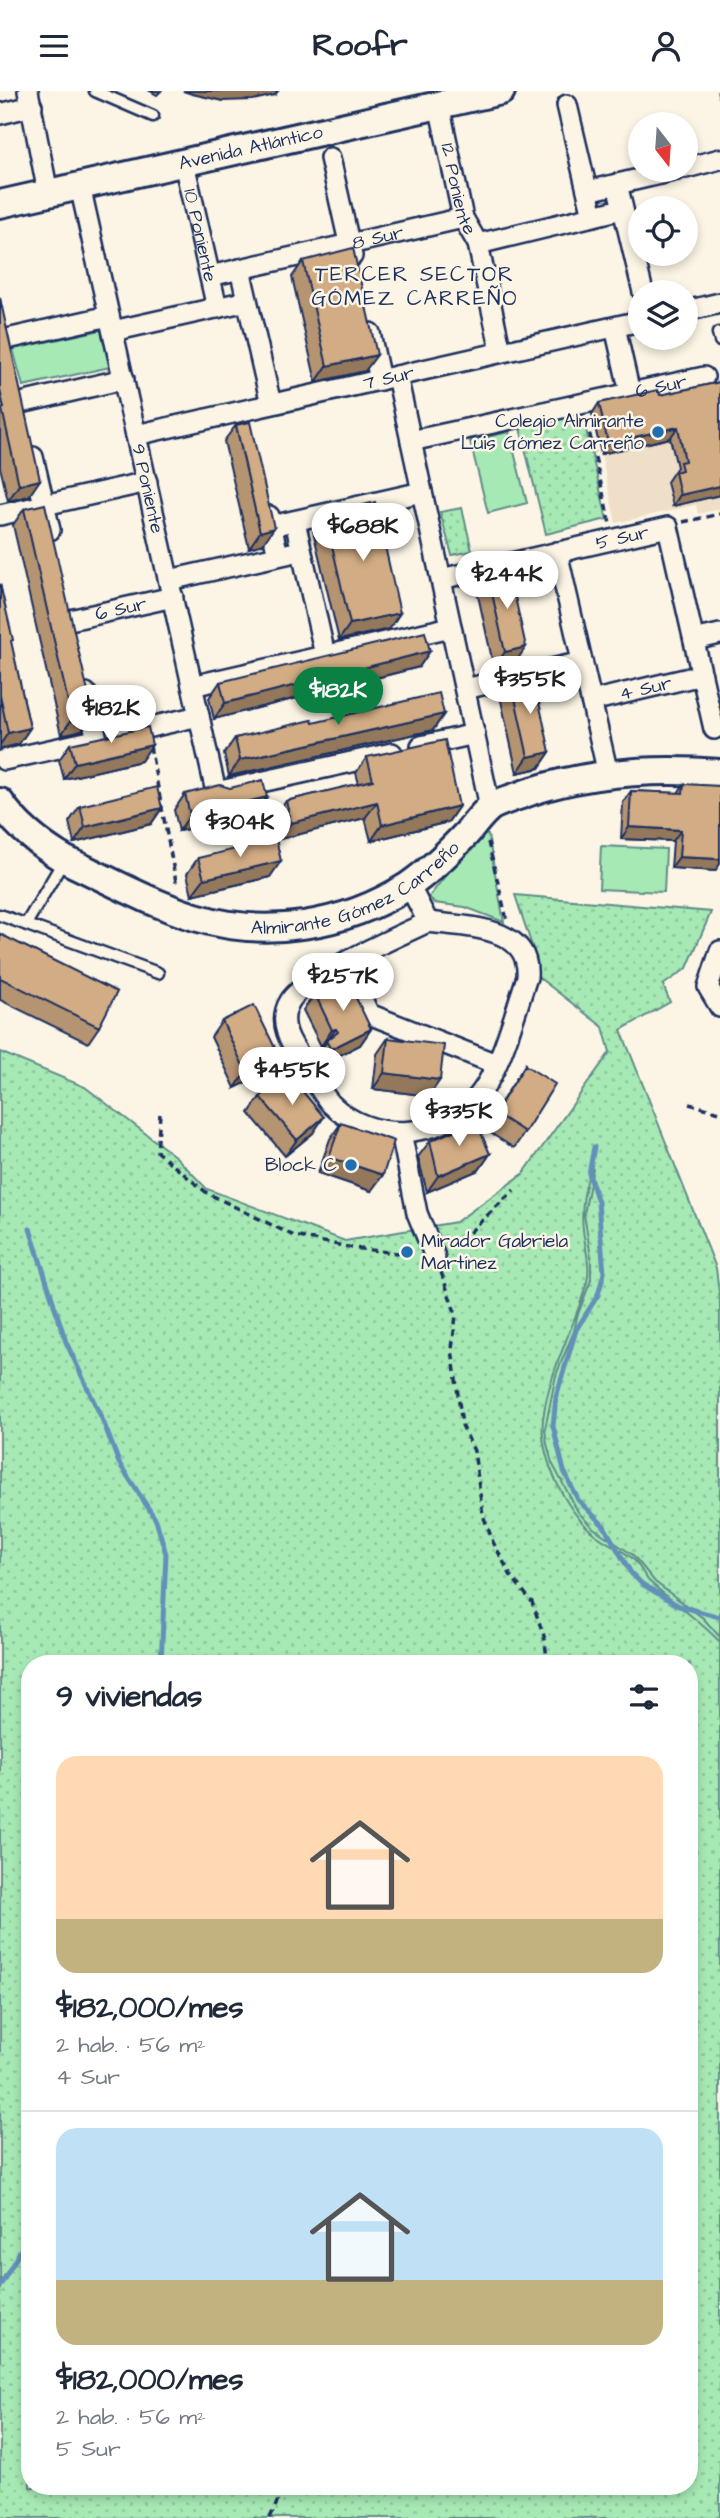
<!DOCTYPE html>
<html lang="es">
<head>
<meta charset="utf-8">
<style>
  :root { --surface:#fff; --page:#f2f2f3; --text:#1f2937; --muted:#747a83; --line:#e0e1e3; --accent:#0b8043 }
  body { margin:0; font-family:"Architects Daughter",sans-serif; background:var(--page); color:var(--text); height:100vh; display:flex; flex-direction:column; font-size:26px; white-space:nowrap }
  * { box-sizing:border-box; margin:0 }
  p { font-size:23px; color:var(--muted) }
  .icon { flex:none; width:38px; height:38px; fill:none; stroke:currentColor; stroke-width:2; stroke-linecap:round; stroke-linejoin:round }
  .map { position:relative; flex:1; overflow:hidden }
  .drawer { position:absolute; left:21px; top:1564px; width:677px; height:840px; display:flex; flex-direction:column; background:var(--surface); border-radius:28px; box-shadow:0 4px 10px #0003 }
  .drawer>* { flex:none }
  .needle { width:46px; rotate:163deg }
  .tools { position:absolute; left:628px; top:21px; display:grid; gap:14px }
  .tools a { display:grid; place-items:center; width:70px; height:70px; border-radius:50%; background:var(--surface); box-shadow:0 4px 10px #0003; font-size:35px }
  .price { position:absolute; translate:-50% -60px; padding:0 16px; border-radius:24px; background:#fff; color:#222; font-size:23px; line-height:46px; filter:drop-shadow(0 2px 4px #0008) }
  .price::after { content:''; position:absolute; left:50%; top:42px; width:21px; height:16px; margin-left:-10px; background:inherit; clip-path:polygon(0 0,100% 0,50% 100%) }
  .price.on { background:var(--accent); color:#fff }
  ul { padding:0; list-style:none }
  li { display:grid; align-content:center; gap:14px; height:371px; padding:0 35px }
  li+li { border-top:2px solid var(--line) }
  li span { display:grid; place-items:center; height:217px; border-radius:21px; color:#555 }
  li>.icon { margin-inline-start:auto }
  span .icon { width:126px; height:126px; fill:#fffc; stroke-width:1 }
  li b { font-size:30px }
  h2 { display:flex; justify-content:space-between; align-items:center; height:84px; padding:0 35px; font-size:30px }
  header { display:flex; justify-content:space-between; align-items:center; height:91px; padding:0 35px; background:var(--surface); font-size:32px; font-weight:700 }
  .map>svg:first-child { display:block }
  .built { fill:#efdfc8 }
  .grass { fill:url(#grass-dots); stroke:#608c89; stroke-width:2; fill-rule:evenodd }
  .park { fill:#a6e9b4; stroke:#608c89; stroke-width:2 }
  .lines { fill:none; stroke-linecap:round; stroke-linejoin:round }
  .stream { stroke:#6490b9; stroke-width:5 }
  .lane-casing { stroke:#1b2f5e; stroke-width:15 }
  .street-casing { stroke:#1b2f5e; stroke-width:24 }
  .secondary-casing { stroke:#1b2f5e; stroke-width:32 }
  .path { stroke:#1b2f5e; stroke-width:3.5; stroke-dasharray:7 5; stroke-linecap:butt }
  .lane { stroke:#fcf5e5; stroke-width:10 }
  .street { stroke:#fcf5e5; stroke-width:19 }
  .secondary { stroke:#fcf5e5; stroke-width:26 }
  .wall { fill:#b59472; stroke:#1b2f5e; stroke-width:2 }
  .shaded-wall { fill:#93785c; stroke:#1b2f5e; stroke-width:2 }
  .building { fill:#d2ac84; stroke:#1b2f5e; stroke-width:2 }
  .poi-dot { fill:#1f6fb2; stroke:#fcf5e5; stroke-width:2.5 }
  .labels { text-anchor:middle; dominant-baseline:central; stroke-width:5; stroke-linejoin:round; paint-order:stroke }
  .street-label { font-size:19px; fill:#1b2f5e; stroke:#fcf5e5 }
  .poi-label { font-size:19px; fill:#1b2f5e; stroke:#fcf5e5; text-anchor:end }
  .neighbourhood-label { font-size:21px; letter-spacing:2px; fill:#1b2f5e; stroke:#fcf5e5 }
</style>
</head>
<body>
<header><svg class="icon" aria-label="menu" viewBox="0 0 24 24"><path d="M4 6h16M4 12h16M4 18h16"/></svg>Roofr<svg class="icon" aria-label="person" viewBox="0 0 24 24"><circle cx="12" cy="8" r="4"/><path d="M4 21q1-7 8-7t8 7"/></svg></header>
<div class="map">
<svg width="720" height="2427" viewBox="0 0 720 2427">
  <defs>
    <pattern id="grass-dots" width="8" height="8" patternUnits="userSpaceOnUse" patternTransform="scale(1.75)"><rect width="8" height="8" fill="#a6e9b4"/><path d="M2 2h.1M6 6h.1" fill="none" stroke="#8ec89d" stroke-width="1.8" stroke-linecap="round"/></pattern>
  </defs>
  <rect width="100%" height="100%" fill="#fcf5e5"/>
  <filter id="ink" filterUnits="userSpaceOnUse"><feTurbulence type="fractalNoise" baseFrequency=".0143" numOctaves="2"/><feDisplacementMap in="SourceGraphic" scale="14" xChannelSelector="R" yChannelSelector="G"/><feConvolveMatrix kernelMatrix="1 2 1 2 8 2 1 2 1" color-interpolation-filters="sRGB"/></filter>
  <g filter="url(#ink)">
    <path class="built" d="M 720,289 L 720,418 L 698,423 L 696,414 L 616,432 L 591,319 Z"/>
    <path class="grass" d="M 582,322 L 607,428 L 546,443 L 520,337 Z
      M 462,417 L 472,460 L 452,464 L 440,421 Z
      M 515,804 L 711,821 L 687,877 L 663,894 L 670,911 L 621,939 L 716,1177 L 720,1209 L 720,2427 L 0,2427 L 0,961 L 85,996 L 176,1066 L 207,1098 L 345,1150 L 456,1131 L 523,1083 L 610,961 L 603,936 L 538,886 L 534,861 ZM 30,1573 L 690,1573 L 690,2396 L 30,2396 Z"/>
    <path class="park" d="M 101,239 L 110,276 L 23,295 L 13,258 Z
      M 509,341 L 527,412 L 488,422 L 470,350 Z
      M 479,741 L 488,744 L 504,831 L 465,816 L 434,812 L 429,806 Z
      M 601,755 L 666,758 L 664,801 L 599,798 Z
      M 593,1077 L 584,1123 L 591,1166 L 591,1189 L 577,1226 L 574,1240 L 556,1284 L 545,1338 L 547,1353 L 552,1372 L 578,1421 L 592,1436 L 633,1464 L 655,1491 L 703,1527 L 720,1546 L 720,1551 C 699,1529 674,1512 651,1492 C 643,1485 641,1475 632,1467 C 621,1458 608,1453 596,1444 C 566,1421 539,1366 543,1328 C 549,1279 574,1238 587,1191 C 591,1175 585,1156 583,1139 C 581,1120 583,1093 593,1077 Z"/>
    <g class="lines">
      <path class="stream" d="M 594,1056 L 589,1083 L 598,1111 L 604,1182 L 598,1204 L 576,1239 L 556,1306 L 553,1335 L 564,1380 L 578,1409 L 604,1435 L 631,1482 L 642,1493 L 679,1515 L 720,1526
        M 30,1138 L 66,1251 L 103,1330 L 119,1372 L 156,1429 L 166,1463 L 161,1573
        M 0,2195 L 30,2143"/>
      <defs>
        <path id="lane" d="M 95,0 L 153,25
          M 718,242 L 720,250
          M 0,824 L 158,882
          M 26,833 L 64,769"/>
        <g id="street">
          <path d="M 28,0 L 48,102"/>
          <path id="s1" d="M 439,14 L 463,127 L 478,153 L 501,261"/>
          <path d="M 567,14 L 593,125"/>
          <path d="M 0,23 L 32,15"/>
          <path d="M 330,67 L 352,165"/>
          <path id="s2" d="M 184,72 L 217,217"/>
          <path d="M 686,77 L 720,68"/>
          <path d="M 617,93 L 643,201"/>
          <path id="s3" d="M 80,95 L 216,701 L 392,662"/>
          <path d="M 588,100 L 677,79"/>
          <path d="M 478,153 L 622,118"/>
          <path d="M 240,178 L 271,313"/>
          <path id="s4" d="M 210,185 L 463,127"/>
          <path d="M 686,220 L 720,212"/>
          <path d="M 615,236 L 630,302"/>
          <path d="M 113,240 L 247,210"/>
          <path d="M 370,242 L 380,289"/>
          <path d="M 7,248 L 109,225"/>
          <path d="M 397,285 L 490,716"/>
          <path d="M 21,312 L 124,288"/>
          <path id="s5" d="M 136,344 L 640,230"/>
          <path id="s6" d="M 411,350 L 704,286"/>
          <path d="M 33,366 L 50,439"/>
          <path d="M 0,424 L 147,391"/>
          <path d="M 269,425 L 278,464"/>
          <path d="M 295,430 L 325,564"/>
          <path d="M 271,435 L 422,401"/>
          <path d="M 557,461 L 608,683"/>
          <path id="s7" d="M 441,488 L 668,436 L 714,638"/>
          <path d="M 169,489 L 291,462"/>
          <path id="s8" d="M 70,529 L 173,506"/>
          <path d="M 694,549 L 720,543"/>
          <path d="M 192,595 L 451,536"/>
          <path d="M 465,598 L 582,571"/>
          <path d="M 86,602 L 97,648"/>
          <path id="s9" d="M 591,610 L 702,584"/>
          <path d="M 124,642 L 199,625"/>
          <path d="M 421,655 L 475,643"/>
          <path d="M 4,669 L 95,649"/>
          <path d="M 409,794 L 428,831"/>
          <path d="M 428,831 C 465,836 531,834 527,886 C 515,921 500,982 475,1009 C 438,1049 370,1052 331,1013 C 321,1002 313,986 305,973 C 292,954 276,933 290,910 C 304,886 399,845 428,831 Z"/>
          <path d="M 720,860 L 708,896 L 720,916"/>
          <path d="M 345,872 L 369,923 L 496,973"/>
          <path d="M 401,1041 L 417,1122 L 435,1166"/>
        </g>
        <g id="secondary">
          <path id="s10" d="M 0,113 L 501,0"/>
          <path id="s11" d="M 0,711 C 17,736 39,753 64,768 C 107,788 150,812 195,826 C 266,848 345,835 408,795 C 430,780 449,761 467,742 C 474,734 483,721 492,715 C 504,709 519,705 532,700 C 594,680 656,677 720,682"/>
        </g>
      </defs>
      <use href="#lane" class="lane-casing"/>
      <use href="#street" class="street-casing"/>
      <use href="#secondary" class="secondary-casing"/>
      <path class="path" d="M 718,0 L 720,7
        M 587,331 L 610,433
        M 683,431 L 720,423
        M 150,655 L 177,796
        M 488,751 L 507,829
        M 689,1013 L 720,1021
        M 160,1023 L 157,1061 L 207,1102 L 294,1145 L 353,1157 L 414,1164
        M 450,1156 L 470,1141 L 514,1099
        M 441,1181 L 456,1224 L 452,1258 L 462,1334 L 474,1360 L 483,1424 L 493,1451 L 511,1485 L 532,1511 L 544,1545 L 548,1573
        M 690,1918 L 694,1935 L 690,1941
        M 270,2427 L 284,2396"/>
      <use href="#lane" class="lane"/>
      <use href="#street" class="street"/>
      <use href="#secondary" class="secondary"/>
    </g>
    <path class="wall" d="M 150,0 L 161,0 L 157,4 Z
      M 303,170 L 365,280 L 316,291 L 292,186 Z
      M 0,207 L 29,405 L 8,410 L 0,376 Z
      M 720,291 L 720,404 L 673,415 L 667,391 L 677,376 L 670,347 L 601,363 L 592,323 L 599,312 L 660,304 Z
      M 236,334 L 263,453 L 249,457 L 224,350 Z
      M 24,418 L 93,623 L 82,639 L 61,644 L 13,434 Z
      M 325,424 L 400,522 L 389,538 L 339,549 L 313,440 Z
      M 488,484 L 515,572 L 494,577 L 477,500 Z
      M 0,493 L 11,552 L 30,637 L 19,653 L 0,658 Z
      M 430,560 L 419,576 L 214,628 L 209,607 L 220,591 Z
      M 511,589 L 550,661 L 539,677 L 517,682 L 500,605 Z
      M 444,623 L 433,639 L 229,685 L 224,663 L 235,647 L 313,632 Z
      M 70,653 L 141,670 L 64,688 L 59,669 Z
      M 367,666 L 459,715 L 448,731 L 371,750 L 365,727 L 280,748 L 275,726 L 286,710 L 359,693 L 356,682 Z
      M 684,693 L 715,780 L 671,777 L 673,750 L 621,748 L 623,711 L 631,700 L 678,702 Z
      M 185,703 L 256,722 L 179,740 L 174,719 Z
      M 80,715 L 162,717 L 151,733 L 74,752 L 69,731 Z
      M 198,767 L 270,786 L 192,804 L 187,783 Z
      M 0,843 L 99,936 L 88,952 L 0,909 Z
      M 315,903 L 371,938 L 360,954 L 320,974 L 315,966 L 324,954 L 321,955 L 303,919 Z
      M 222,930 L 268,981 L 235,997 L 211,946 Z
      M 388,947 L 429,1005 L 373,998 L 377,963 Z
      M 525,974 L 525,1041 L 514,1057 L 484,1038 Z
      M 260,1006 L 313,1042 L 285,1065 L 249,1022 Z
      M 341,1032 L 371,1100 L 318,1082 L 330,1048 Z
      M 430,1050 L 490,1063 L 479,1079 L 427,1101 L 418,1066 Z"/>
    <path class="shaded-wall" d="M 183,0 L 278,0 L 275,4 L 253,9 L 223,10 L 192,3 Z
      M 377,264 L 365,280 L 316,291 L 327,275 Z
      M 678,336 L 670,347 L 601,363 L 608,352 Z
      M 40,389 L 29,405 L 8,410 L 19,394 Z
      M 720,395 L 720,404 L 673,415 L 680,404 Z
      M 274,437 L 263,453 L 249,457 L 260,441 Z
      M 400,522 L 389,538 L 339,549 L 350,533 Z
      M 526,556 L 515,572 L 494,577 L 505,561 Z
      M 430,560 L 419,576 L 214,628 L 225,612 Z
      M 93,623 L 82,639 L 61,644 L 72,628 Z
      M 444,623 L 433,639 L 229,685 L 240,669 Z
      M 30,637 L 19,653 L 0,658 L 0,654 L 8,642 Z
      M 152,654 L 141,670 L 64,688 L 75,672 Z
      M 550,661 L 539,677 L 517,682 L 528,666 Z
      M 267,706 L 256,722 L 179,740 L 190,724 Z
      M 377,711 L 365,727 L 280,748 L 291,732 Z
      M 459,715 L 448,731 L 371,750 L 382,734 Z
      M 162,717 L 151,733 L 74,752 L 85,736 Z
      M 629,736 L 681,739 L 673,750 L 621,748 Z
      M 679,766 L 720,768 L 720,773 L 715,780 L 671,777 Z
      M 281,770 L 270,786 L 192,804 L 204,788 Z
      M 336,938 L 324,954 L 321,955 L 332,939 Z
      M 371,938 L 360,954 L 320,974 L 331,958 Z
      M 279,965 L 268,981 L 235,997 L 246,981 Z
      M 384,982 L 440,989 L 429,1005 L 373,998 Z
      M 324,1026 L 313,1042 L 285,1065 L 297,1049 Z
      M 490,1063 L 479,1079 L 427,1101 L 438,1085 Z
      M 329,1066 L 383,1084 L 371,1100 L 318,1082 Z"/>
    <path class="building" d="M 353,157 L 377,264 L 327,275 L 303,170 Z
      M 0,207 L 40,389 L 19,394 L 2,318 L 4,317 L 0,299 Z
      M 720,291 L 720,395 L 680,404 L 675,381 L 682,379 L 680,371 L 685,370 L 678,336 L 608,352 L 599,312 L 658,299 L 660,304 Z
      M 250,331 L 274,437 L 260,441 L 236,334 Z
      M 375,411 L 400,522 L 350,533 L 325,424 Z
      M 45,413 L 93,623 L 72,628 L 24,418 Z
      M 509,479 L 526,556 L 505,561 L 488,484 Z
      M 0,493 L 13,549 L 11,550 L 30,637 L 8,642 L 0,604 Z
      M 425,541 L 430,560 L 225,612 L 220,591 Z
      M 533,584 L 550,661 L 528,666 L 511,589 Z
      M 439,602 L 444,623 L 240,669 L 235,647 L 312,629 L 313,632 Z
      M 148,636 L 152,654 L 75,672 L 70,653 Z
      M 445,649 L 459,715 L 382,734 L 377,711 L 291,732 L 286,710 L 373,689 L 367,666 Z
      M 263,689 L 267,706 L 190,724 L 185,703 L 220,694 L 230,697 Z
      M 684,693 L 720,695 L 720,768 L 679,766 L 681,739 L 629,736 L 631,700 L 683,702 Z
      M 157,696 L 162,717 L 85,736 L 80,715 Z
      M 276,748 L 281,770 L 204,788 L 198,767 Z
      M 0,843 L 117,901 L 99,936 L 0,887 Z
      M 347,888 L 371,938 L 331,958 L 326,950 L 338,941 L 336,938 L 332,939 L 315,903 Z
      M 254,914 L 279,965 L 246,981 L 222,930 Z
      M 388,947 L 444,954 L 440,989 L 384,982 Z
      M 525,974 L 555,993 L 525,1041 L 495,1022 Z
      M 288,983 L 324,1026 L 297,1049 L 260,1006 Z
      M 476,1030 L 490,1063 L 438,1085 L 430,1050 Z
      M 341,1032 L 394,1050 L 383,1084 L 329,1066 Z"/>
  </g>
  <g class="poi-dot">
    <circle cx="658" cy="341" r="7"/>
    <circle cx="351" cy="1074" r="7"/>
    <circle cx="407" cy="1161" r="7"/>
  </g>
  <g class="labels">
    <g class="street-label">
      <text stroke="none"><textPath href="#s10" startOffset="257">Avenida Atlántico</textPath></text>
      <text stroke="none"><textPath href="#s1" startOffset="86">12 Poniente</textPath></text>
      <text stroke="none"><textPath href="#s2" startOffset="74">10 Poniente</textPath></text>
      <text stroke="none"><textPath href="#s4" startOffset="172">8 Sur</textPath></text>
      <text stroke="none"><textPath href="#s5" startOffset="259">7 Sur</textPath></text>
      <text stroke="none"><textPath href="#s6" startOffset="256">6 Sur</textPath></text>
      <text stroke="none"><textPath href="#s3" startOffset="310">9 Poniente</textPath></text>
      <text stroke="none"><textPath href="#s7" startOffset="186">5 Sur</textPath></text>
      <text stroke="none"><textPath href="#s8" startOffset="52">6 Sur</textPath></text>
      <text stroke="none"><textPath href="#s9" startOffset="56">4 Sur</textPath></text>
      <text stroke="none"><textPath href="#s11" startOffset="401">Almirante Gómez Carreño</textPath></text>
    </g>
    <g class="poi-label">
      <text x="644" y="330">Colegio Almirante<tspan x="644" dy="22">Luis Gómez Carreño</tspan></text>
      <text x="337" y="1074">Block C</text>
      <text x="421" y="1150" text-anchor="start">Mirador Gabriela<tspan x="421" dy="22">Martínez</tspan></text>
    </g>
    <g class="neighbourhood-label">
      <text x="415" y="183">TERCER SECTOR<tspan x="415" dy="24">GÓMEZ CARREÑO</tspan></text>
    </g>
  </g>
</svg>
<div class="tools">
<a><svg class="needle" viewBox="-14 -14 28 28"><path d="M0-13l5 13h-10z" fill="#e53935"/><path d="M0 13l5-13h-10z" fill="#747a83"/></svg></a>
<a><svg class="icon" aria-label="locate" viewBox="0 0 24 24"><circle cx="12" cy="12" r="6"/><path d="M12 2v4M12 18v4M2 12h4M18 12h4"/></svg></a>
<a><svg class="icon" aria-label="layers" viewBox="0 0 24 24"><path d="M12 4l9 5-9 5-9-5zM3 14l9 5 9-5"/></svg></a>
</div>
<b class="price" style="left:363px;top:472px">$688K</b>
<b class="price" style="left:507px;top:520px">$244K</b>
<b class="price" style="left:530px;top:625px">$355K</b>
<b class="price on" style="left:338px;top:636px">$182K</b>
<b class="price" style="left:111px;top:654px">$182K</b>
<b class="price" style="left:240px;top:768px">$304K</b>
<b class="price" style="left:343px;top:922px">$257K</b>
<b class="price" style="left:292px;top:1016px">$455K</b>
<b class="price" style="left:459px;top:1057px">$335K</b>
<section class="drawer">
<h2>9 viviendas<svg class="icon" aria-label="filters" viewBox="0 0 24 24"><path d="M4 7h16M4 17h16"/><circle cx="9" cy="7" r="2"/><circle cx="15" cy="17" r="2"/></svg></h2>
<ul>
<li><span style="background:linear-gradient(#ffd9b3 75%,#c2b280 0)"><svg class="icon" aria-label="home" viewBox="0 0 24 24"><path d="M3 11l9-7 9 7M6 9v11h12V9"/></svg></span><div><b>$182,000/mes</b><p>2 hab. · 56 m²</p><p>4 Sur</p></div></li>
<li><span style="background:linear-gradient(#bfe0f5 70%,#c2b280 0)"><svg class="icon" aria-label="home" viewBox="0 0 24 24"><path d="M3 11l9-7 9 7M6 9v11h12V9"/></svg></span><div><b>$182,000/mes</b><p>2 hab. · 56 m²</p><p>5 Sur</p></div></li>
</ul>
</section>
</div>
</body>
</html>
